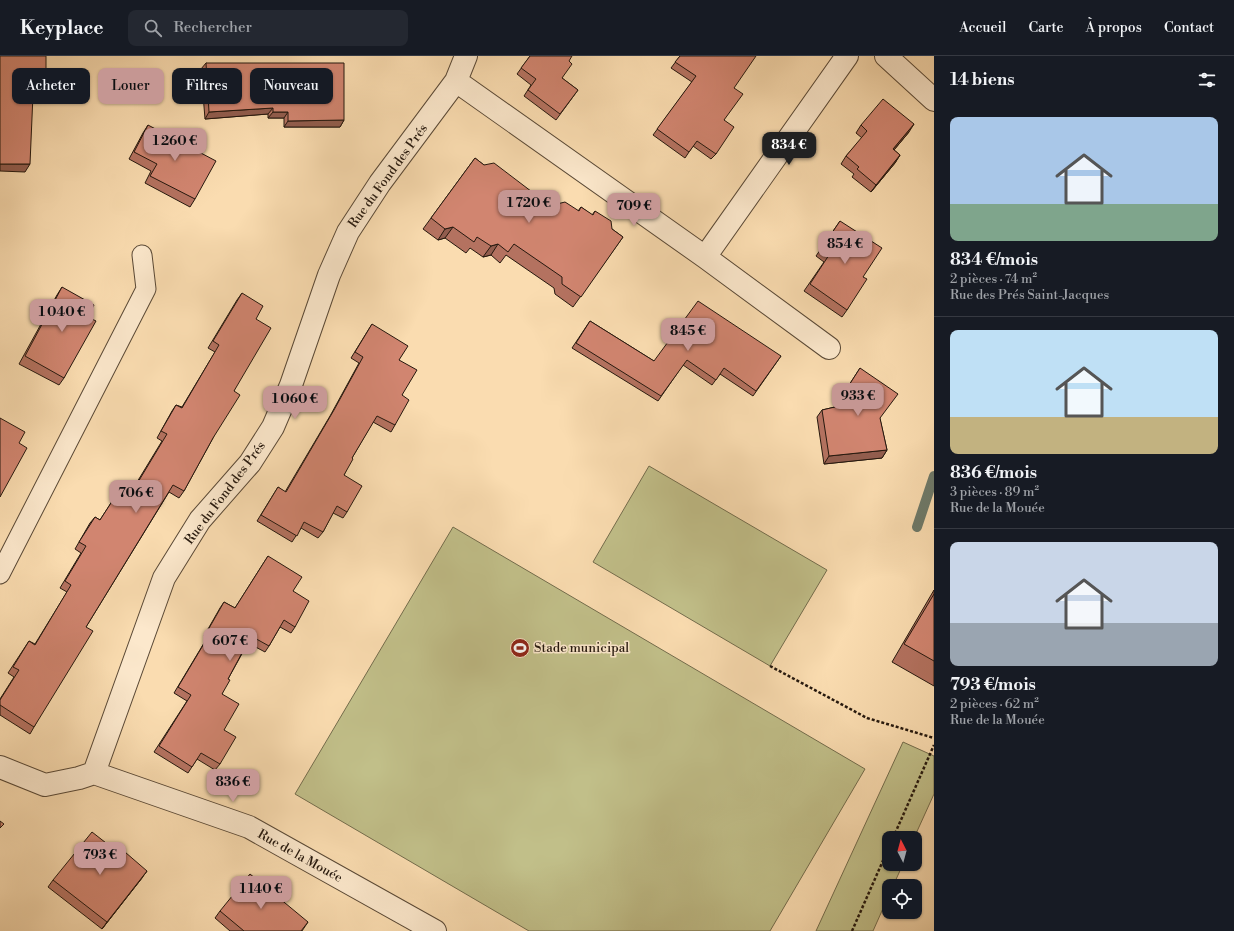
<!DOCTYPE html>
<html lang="fr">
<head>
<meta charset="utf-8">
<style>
  :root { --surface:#171b24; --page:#242831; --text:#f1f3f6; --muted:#9ea1a6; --line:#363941; --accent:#c59692 }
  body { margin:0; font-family:"Libre Bodoni",serif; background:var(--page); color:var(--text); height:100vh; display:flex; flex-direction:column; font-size:15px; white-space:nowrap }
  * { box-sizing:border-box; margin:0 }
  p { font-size:13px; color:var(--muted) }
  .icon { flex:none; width:22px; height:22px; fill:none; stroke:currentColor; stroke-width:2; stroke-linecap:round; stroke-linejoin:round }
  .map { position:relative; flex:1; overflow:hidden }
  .panel { display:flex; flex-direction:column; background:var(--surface); width:300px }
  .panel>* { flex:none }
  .hud { position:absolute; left:12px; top:12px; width:380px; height:36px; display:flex; gap:8px }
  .needle { width:26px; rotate:354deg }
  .fabs { position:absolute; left:882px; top:775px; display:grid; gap:8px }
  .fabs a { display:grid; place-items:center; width:40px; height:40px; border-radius:8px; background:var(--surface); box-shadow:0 1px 3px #0004; font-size:20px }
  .price { position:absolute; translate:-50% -34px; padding:0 9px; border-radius:8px; background:var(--accent); color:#111; font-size:13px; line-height:26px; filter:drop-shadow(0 1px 2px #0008) }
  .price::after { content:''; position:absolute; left:50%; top:24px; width:12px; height:9px; margin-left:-6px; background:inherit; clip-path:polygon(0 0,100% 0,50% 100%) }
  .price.current { background:#222; color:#fff }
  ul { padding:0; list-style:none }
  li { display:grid; align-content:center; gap:8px; height:212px; padding:0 16px }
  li+li { border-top:1px solid var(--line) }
  li span { display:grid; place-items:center; height:124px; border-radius:8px; color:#555 }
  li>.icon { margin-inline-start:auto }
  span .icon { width:72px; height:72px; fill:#fffc; stroke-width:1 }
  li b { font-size:17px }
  h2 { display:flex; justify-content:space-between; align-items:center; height:48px; padding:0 16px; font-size:17px }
  .tag { padding:0 14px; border-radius:8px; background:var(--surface); box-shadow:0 1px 3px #0004; font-size:14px; line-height:36px }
  .tag.current { background:var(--accent); color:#111 }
  header { display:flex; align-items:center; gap:24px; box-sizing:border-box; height:56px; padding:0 20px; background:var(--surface); border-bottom:1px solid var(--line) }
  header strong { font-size:19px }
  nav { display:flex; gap:22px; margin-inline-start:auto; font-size:14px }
  .search { width:280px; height:36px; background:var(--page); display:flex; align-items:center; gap:10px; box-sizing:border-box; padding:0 14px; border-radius:8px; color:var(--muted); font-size:15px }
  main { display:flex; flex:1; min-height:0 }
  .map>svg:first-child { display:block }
  .green { fill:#c1bf89; stroke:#736c4c }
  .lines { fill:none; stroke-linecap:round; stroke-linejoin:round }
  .stream { stroke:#6e7a6a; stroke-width:10 }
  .service-casing { stroke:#5a4936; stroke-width:21 }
  .minor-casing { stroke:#5a4936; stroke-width:24 }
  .path { stroke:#25180e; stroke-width:2.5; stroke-dasharray:3 2; stroke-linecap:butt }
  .service { stroke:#fce8cc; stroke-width:19 }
  .minor { stroke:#fce8cc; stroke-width:22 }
  .wall { fill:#b47260; stroke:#25180e }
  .shaded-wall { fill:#925d4e; stroke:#25180e }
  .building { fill:#d18570; stroke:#25180e }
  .labels { text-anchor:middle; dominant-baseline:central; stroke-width:3; stroke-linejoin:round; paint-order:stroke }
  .street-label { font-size:13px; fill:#25180e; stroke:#fce8cc }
  .poi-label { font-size:13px; fill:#25180e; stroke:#fce8cc; text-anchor:start }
</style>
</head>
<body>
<header>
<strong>Keyplace</strong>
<div class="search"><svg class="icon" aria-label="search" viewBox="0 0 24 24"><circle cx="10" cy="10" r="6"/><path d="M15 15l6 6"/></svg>Rechercher</div>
<nav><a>Accueil</a><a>Carte</a><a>À propos</a><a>Contact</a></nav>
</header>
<main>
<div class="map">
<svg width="934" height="875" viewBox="0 0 934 875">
  <rect width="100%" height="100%" fill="#fadcb0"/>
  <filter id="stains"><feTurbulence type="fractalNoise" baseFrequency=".005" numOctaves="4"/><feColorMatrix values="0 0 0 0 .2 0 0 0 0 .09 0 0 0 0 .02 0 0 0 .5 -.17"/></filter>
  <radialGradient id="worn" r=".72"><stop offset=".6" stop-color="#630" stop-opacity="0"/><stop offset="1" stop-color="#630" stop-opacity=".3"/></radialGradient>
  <path class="green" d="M 649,410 L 827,514 L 770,610 L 593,506 Z
    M 453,471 L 865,713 L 770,875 L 529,875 L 295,738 Z
    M 903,686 L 934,700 L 934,738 L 914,782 L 889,782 L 889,808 L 903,808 L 893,830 L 889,830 L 889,839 L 873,875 L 816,875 Z"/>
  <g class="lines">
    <path class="stream" d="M 917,471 L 934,420"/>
    <defs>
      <path id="service" d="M 0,518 L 146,233 L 142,199"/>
      <path id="minor" d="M 886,0 L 934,44
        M 456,25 L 705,201 L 829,292
        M 705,201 L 847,0
        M 0,711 L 45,729 L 79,722 L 94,717 L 249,771 L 435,875
        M 94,717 L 164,522 L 200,464 L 250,407 L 273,371 L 291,329 L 329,219 L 348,176 L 380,127 L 456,25 L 466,0"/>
    </defs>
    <use href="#service" class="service-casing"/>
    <use href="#minor" class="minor-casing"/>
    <path class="path" d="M 770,610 L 867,662 L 934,682
      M 893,782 L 934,689
      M 852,875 L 889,791"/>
    <use href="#service" class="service"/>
    <use href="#minor" class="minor"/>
  </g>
  <path class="wall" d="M 530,0 L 569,5 L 562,22 L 578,34 L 556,64 L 524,40 L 531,29 L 517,18 Z
    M 680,0 L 734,32 L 724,64 L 716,98 L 711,103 L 693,90 L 685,102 L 653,79 L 692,26 L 671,12 Z
    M 206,7 L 344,64 L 340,71 L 284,71 L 284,62 L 268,62 L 268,58 L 205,63 L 201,13 Z
    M 148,69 L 195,143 L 190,151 L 145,127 L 151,115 L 129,103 L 143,77 Z
    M 861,69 L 909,76 L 894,94 L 900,99 L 895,107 L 871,136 L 852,121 L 854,118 L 841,108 L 846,100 L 862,82 L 856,77 Z
    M 475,102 L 484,109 L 544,145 L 557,148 L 578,155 L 581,151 L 592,159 L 595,155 L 612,173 L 623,181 L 573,251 L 555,238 L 554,232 L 506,199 L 500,207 L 491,199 L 483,201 L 470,192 L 466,197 L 445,182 L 438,184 L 423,173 Z
    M 840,165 L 863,221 L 847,254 L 842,261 L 804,235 L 824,206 L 816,200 Z
    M 62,231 L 88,261 L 64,322 L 59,329 L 19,308 L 57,239 Z
    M 242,237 L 256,263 L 234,335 L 213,382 L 184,435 L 179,442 L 169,436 L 86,571 L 34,671 L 30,678 L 0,659 L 0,643 L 14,621 L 8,617 L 29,585 L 35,588 L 67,536 L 60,532 L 81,497 L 75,493 L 90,467 L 95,461 L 100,464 L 122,430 L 131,436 L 162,385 L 157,382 L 172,355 L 176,349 L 182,351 L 215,296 L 208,292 L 237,244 Z
    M 590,265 L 654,305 L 781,300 L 753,340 L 720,318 L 712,329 L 683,309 L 658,345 L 572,292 Z
    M 372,268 L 399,304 L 402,339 L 395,369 L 391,376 L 373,366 L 352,402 L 344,419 L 347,456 L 343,462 L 333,457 L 323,476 L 318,482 L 301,472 L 292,486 L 257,465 L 278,431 L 285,436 L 330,360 L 359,307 L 351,302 Z
    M 860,312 L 880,363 L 887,394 L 882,402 L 824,408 L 817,361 L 822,354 L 835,351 Z
    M 268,500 L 293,535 L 295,571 L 291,577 L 280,571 L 269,590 L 265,596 L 248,587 L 228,623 L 222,638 L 224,674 L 220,708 L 215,714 L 197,703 L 188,717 L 154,696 L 187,645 L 174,637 L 207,582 L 204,580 L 220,552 L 224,546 L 235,552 Z
    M 934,534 L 934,630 L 892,606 Z
    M 115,794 L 142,822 L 102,873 L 48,831 L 53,824 Z
    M 220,855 L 308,866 L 302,875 L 230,875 L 215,862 Z"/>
  <path class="shaded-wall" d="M 34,15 L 46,16 L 40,23 L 28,23 Z
    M 273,52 L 268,58 L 205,63 L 209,56 Z
    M 273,56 L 288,56 L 284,62 L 268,62 Z
    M 344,64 L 340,71 L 284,71 L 288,65 Z
    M 914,68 L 909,76 L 888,101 L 893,93 Z
    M 900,99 L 895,107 L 871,136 L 876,129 Z
    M 0,108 L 30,108 L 25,116 L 0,115 Z
    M 453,171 L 445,182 L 438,184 L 445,173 Z
    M 498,188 L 491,199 L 483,201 L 491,190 Z
    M 887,394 L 882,402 L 824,408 L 829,400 Z
    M 147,815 L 142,822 L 102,873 L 107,866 Z"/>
  <path class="building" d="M 0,0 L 46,0 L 46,16 L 34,15 L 30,108 L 0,108 Z
    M 530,0 L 572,0 L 569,5 L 572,8 L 562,22 L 578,34 L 560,58 L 528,34 L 536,23 L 521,12 Z
    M 680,0 L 756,0 L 734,32 L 743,38 L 724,64 L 734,71 L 716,98 L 697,85 L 689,96 L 657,73 L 696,20 L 675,6 Z
    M 206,7 L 344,7 L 344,64 L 288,65 L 288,56 L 273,56 L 273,52 L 209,56 Z
    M 883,43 L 914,68 L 893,93 L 900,99 L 876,129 L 857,113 L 859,111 L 846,100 L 867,75 L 861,69 Z
    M 148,69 L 216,105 L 195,143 L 150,120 L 157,108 L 134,96 Z
    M 475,102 L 484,109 L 494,107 L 544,145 L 548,141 L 557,148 L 565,146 L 579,155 L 581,151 L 593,159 L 595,155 L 611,165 L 612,173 L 623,181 L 581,241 L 562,228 L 562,221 L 514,188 L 508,196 L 498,188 L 491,190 L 477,181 L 474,186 L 453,171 L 445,173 L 431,162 Z
    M 840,165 L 882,192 L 863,221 L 867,223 L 847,254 L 810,228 L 829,199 L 821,193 Z
    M 62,231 L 94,249 L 88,261 L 96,265 L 64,322 L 25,300 Z
    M 242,237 L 263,250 L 256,263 L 271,272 L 234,335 L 240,339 L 213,382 L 184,435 L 173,429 L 86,571 L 93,575 L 34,671 L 0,649 L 0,644 L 19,614 L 13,611 L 29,585 L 35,589 L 71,529 L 65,525 L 86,490 L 79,486 L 95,461 L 100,464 L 122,430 L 132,436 L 167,378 L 161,375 L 176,349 L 182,352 L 219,289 L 213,285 Z
    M 698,245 L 781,300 L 756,335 L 724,312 L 716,324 L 687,304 L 661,340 L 576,287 L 590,265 L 654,305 Z
    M 372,268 L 408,290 L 399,304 L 417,314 L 402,339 L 409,344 L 395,369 L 377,360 L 352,402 L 353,403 L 344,419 L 362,430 L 347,456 L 337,450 L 323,476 L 304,466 L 297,480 L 261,459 L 278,431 L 286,436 L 334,354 L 363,301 L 355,296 Z
    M 860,312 L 898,338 L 880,362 L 887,394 L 829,400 L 822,354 L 835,351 Z
    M 0,362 L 25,376 L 19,387 L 27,392 L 0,441 Z
    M 268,500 L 302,521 L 293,535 L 309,545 L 295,571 L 284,564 L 269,590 L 251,580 L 228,623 L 230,624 L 222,638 L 239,648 L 224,674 L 236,681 L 220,708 L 201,697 L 192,711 L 159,690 L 191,639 L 178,631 L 211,576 L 208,574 L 224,546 L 235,552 Z
    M 934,538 L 934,605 L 904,588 Z
    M 0,765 L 4,768 L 0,772 Z
    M 92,776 L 115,794 L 118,790 L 147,815 L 107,866 L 53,824 Z
    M 250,818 L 308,866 L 301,875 L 244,875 L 220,855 Z"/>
  <defs>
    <symbol id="stadium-disc" viewBox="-11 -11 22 22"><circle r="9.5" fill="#8f2418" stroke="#fce8cc"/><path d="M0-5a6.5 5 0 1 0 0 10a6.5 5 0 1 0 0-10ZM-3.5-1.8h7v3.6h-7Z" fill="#fff"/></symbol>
  </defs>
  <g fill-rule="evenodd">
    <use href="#stadium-disc" x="509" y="581" width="22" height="22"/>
  </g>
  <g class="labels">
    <g class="street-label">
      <text transform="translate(388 120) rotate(-54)">Rue du Fond des Prés</text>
      <text transform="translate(225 437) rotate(-53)">Rue du Fond des Prés</text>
      <text transform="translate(300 800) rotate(29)">Rue de la Mouée</text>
    </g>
    <g class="poi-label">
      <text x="534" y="592">Stade municipal</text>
    </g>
  </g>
  <rect width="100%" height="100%" filter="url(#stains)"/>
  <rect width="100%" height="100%" fill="url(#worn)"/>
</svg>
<div class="fabs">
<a><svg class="needle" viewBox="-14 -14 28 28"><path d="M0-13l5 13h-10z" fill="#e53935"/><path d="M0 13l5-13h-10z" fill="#9ea1a6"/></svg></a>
<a><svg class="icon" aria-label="locate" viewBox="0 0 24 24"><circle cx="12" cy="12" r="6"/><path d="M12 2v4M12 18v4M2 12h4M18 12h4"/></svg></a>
</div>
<b class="price" style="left:175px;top:106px">1 260 €</b>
<b class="price current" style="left:789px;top:110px">834 €</b>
<b class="price" style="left:529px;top:168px">1 720 €</b>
<b class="price" style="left:634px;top:171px">709 €</b>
<b class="price" style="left:845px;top:209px">854 €</b>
<b class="price" style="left:62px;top:277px">1 040 €</b>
<b class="price" style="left:688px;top:296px">845 €</b>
<b class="price" style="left:858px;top:361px">933 €</b>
<b class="price" style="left:295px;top:364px">1 060 €</b>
<b class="price" style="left:136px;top:458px">706 €</b>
<b class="price" style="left:230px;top:606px">607 €</b>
<b class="price" style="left:233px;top:747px">836 €</b>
<b class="price" style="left:100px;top:820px">793 €</b>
<b class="price" style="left:261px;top:854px">1 140 €</b>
<div class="hud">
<a class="tag">Acheter</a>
<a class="tag current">Louer</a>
<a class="tag">Filtres</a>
<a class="tag">Nouveau</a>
</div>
</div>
<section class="panel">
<h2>14 biens<svg class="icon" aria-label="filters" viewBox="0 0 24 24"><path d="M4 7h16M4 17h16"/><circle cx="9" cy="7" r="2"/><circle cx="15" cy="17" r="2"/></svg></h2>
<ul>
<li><span style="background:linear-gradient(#a9c7e8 70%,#7fa58c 0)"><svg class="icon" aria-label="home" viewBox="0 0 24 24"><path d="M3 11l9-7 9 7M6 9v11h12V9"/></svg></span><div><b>834 €/mois</b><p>2 pièces · 74 m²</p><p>Rue des Prés Saint-Jacques</p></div></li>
<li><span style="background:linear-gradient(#bfe0f5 70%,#c2b280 0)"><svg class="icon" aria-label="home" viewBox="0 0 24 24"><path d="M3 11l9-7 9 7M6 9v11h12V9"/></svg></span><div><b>836 €/mois</b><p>3 pièces · 89 m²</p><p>Rue de la Mouée</p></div></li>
<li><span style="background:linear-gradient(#c9d6e8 65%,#9aa5b1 0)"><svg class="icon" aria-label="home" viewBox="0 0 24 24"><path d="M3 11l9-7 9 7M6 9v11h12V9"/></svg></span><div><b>793 €/mois</b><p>2 pièces · 62 m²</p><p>Rue de la Mouée</p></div></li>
</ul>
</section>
</main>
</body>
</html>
